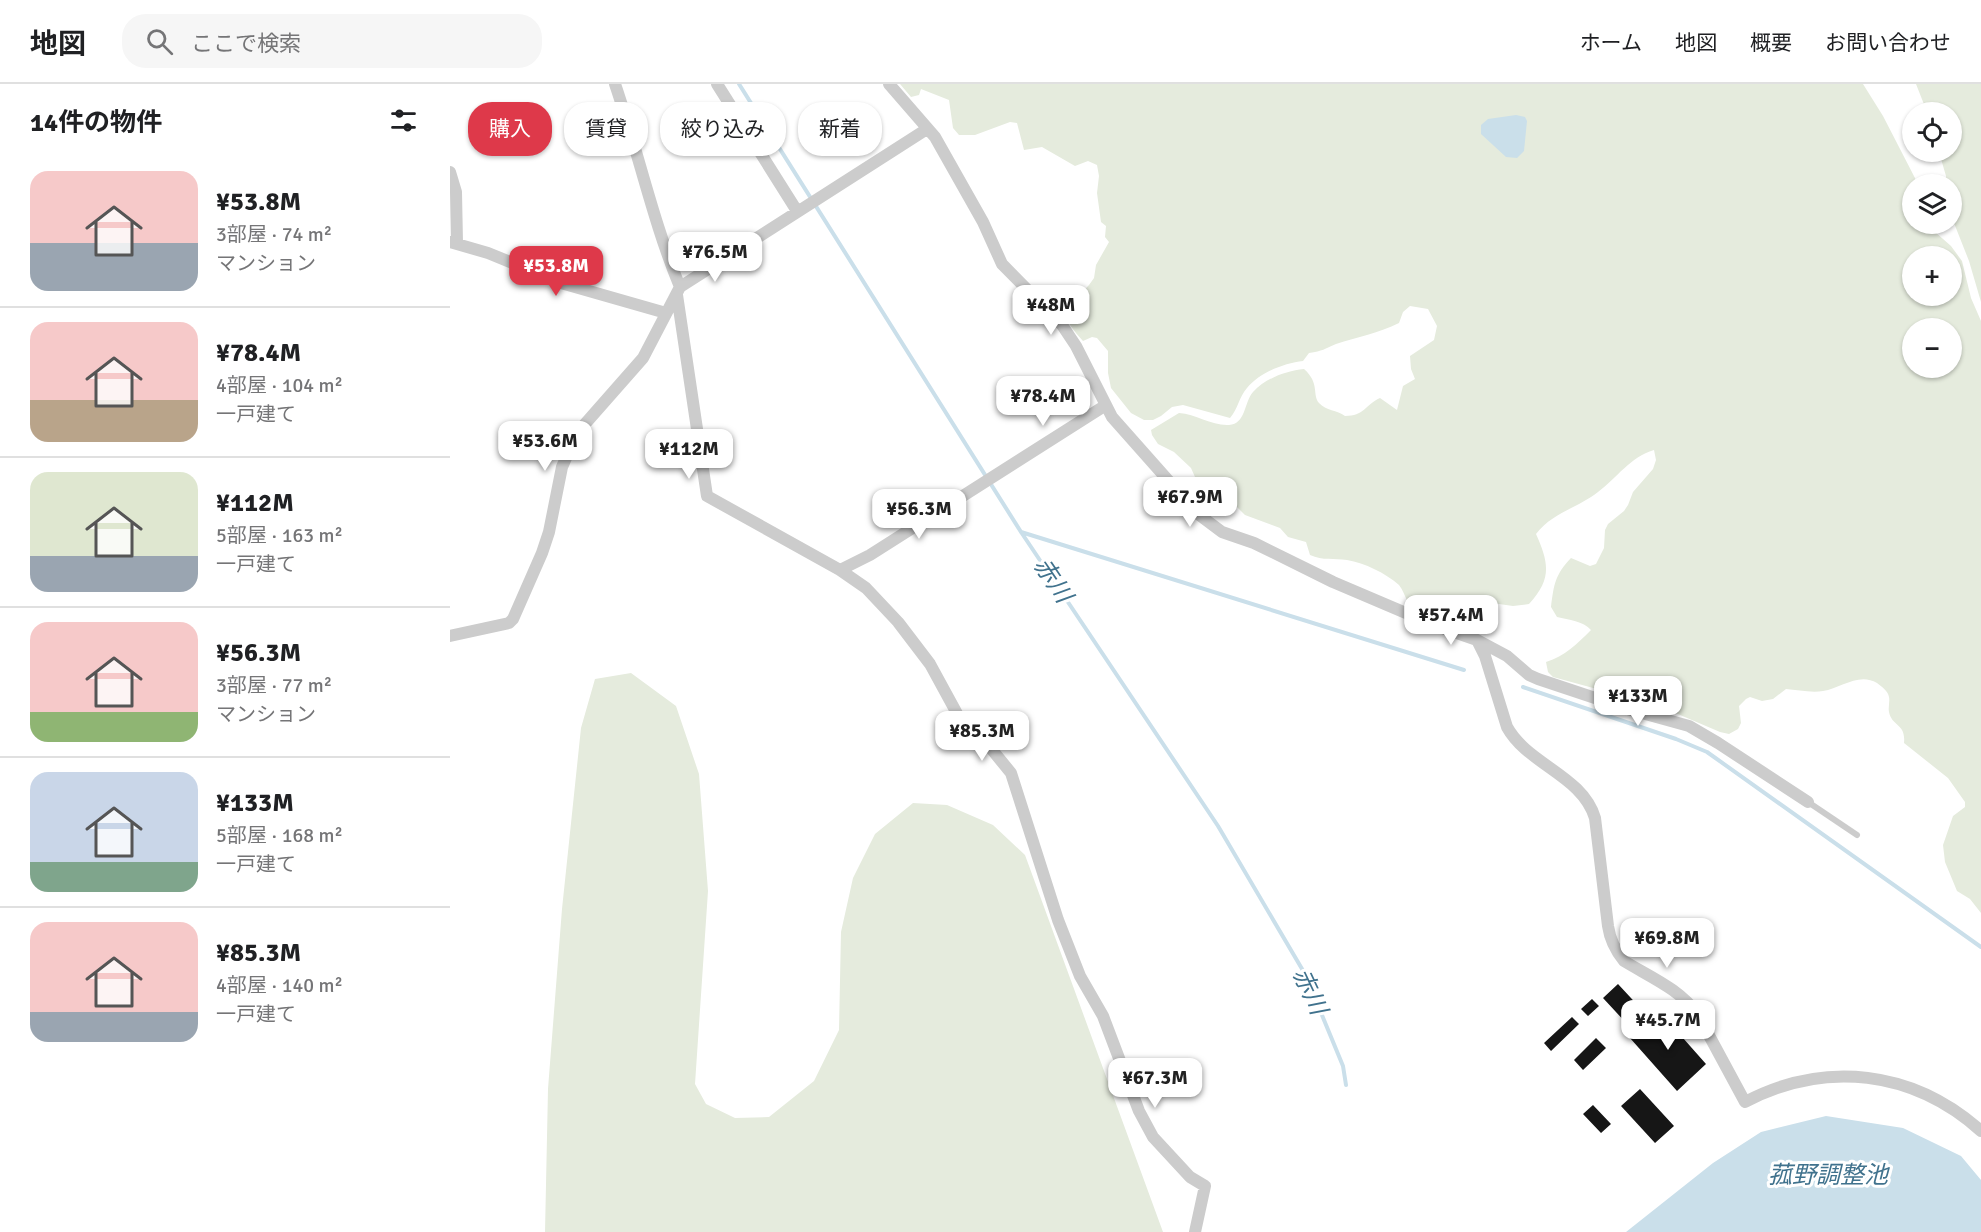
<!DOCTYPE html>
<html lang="ja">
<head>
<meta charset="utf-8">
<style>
  :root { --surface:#fff; --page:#f6f6f6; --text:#202124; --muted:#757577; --line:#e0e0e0; --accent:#de394a }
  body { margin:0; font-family:Signika,"Noto Sans JP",sans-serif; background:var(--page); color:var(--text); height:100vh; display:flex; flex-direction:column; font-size:22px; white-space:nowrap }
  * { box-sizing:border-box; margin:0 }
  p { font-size:20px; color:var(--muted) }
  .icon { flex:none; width:33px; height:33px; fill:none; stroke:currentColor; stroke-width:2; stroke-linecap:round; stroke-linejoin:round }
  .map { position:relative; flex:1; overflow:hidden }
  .sheet { display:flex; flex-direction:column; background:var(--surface); width:450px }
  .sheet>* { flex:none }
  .top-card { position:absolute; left:18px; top:18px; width:570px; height:54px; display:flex; gap:12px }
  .controls { position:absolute; left:1452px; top:18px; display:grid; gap:12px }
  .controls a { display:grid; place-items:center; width:60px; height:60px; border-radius:50%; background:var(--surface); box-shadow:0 2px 4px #0004; font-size:30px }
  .price { position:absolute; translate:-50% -51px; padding:0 14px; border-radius:12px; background:#fff; color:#222; font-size:20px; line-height:39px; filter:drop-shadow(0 2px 3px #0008) }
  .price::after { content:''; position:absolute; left:50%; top:36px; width:18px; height:14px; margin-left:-9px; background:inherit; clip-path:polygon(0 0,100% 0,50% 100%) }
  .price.selected { background:var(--accent); color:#fff }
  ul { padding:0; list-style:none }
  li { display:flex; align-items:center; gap:18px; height:150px; padding:0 30px }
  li+li { border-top:2px solid var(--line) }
  li span { display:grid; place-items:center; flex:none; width:168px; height:120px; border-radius:18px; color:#555 }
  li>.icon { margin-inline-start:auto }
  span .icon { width:72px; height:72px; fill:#fffc; stroke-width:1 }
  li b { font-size:26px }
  h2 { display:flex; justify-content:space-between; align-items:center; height:72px; padding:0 30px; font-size:26px }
  .tag { padding:0 21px; border-radius:24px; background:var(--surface); box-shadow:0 2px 4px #0004; font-size:21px; line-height:54px }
  .tag.selected { background:var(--accent); color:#fff }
  header { display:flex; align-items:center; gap:36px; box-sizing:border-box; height:84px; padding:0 30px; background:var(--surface); border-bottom:2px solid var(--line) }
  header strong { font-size:28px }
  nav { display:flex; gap:33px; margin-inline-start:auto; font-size:21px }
  .search { width:420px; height:54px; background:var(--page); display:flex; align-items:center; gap:15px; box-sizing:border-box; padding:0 21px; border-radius:24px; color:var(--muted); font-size:22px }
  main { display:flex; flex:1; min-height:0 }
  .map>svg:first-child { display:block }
  .green { fill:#e5ebdd; fill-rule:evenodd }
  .water { fill:#cadfea }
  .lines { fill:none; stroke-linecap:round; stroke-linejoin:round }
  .stream { stroke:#cadfea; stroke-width:4 }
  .building { fill:#161616 }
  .lane { stroke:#ccc; stroke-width:6 }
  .street { stroke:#ccc; stroke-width:12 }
  .labels { text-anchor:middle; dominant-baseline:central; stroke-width:6; stroke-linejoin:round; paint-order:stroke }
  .water-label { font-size:24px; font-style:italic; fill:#40728d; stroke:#fff }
</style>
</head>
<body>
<header>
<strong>地図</strong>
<div class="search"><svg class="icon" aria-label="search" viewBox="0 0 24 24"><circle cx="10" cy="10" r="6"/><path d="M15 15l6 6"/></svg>ここで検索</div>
<nav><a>ホーム</a><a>地図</a><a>概要</a><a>お問い合わせ</a></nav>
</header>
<main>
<section class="sheet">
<h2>14件の物件<svg class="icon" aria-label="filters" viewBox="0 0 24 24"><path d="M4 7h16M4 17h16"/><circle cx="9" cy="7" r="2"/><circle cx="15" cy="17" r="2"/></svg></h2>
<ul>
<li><span style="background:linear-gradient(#f6c9c9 60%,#9aa5b1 0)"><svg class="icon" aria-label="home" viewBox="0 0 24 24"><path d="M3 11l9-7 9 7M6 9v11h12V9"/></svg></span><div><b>¥53.8M</b><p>3部屋 · 74 m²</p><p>マンション</p></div></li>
<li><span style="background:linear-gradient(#f6c9c9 65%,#b9a48a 0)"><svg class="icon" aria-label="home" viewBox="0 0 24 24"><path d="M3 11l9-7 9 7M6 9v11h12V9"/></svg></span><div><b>¥78.4M</b><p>4部屋 · 104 m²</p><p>一戸建て</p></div></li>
<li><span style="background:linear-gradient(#dfe7d0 70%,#9aa5b1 0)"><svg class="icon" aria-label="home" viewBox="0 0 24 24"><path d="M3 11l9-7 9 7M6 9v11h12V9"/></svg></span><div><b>¥112M</b><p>5部屋 · 163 m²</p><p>一戸建て</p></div></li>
<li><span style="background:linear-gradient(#f6c9c9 75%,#8fb573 0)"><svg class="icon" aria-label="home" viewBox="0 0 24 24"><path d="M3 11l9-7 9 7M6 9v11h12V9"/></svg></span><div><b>¥56.3M</b><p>3部屋 · 77 m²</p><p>マンション</p></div></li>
<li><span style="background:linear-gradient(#c9d6e8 75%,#7fa58c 0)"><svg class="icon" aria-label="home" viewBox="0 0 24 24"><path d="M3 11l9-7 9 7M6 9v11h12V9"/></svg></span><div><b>¥133M</b><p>5部屋 · 168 m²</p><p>一戸建て</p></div></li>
<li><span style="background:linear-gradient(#f6c9c9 75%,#9aa5b1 0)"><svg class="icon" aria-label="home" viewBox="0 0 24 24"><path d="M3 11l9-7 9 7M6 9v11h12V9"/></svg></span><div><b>¥85.3M</b><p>4部屋 · 140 m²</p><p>一戸建て</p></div></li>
</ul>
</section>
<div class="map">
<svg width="1531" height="1148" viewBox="0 0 1531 1148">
  <rect width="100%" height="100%" fill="#fff"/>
  <path class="green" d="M 450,0 L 1413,0 L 1433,32 L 1466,96 L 1467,100 L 1462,100 L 1462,140 L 1480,140 L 1484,147 L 1501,162 L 1512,177 L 1521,214 L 1531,237 L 1531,829 L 1520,815 L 1507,807 L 1495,778 L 1493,761 L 1503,732 L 1515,723 L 1515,718 L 1498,694 L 1454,659 C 1456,639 1442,643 1439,628 C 1438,623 1440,618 1439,613 C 1438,607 1432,603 1427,599 C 1409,588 1391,604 1373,607 C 1362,609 1347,606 1336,605 L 1323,615 L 1312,617 L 1300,613 L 1296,615 L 1289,622 L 1291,639 L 1288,645 L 1279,650 L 1270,648 L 1209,622 L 1103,593 L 1098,588 L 1096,578 C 1115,572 1127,560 1141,546 C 1133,537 1119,536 1107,533 L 1101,523 C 1104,500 1105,491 1121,474 L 1140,482 L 1146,480 L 1154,464 L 1155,446 L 1158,440 L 1174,427 L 1178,421 L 1183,408 L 1203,385 L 1206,376 L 1204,366 C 1180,373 1167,394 1148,408 C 1128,424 1103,428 1086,450 C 1099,479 1102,495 1079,520 L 1063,522 L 1042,519 L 1028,521 L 1013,527 L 1006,526 L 986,529 L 958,518 C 955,513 953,506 949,501 C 935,489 915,479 897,476 C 884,474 873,477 860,471 L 856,458 L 838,453 L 830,444 L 795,431 L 781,417 L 745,393 L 741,384 L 724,368 L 708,360 L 702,351 L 701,346 L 729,329 C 746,330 762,342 779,341 C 796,340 794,318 803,308 C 816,294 836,287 854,285 C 870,299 862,311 869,319 C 876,327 887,326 895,332 C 914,332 915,321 930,314 L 947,326 L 953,302 L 965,295 L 961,285 L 960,272 L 984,256 L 987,242 L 978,225 L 960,222 L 953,228 L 949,239 C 929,249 907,253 886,260 C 874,265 873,267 859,269 L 853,277 C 834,279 809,289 797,304 C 789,313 788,325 780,334 L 733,321 L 722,323 L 711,332 L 703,336 L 694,336 L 681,329 L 661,304 L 658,289 L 658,267 L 647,254 L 642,253 L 633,257 C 625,248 615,237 613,224 L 616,220 L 624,217 L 639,201 L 644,194 L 646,181 L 659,158 L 655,153 L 656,142 L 651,138 L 647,109 L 649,92 L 647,81 L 638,77 L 625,82 L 592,63 L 574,66 L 567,39 L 560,38 L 525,51 L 509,51 L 503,44 L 499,16 L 471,5 L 469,11 L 461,13 ZM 1462,172 L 1502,172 L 1502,212 L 1462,212 ZM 1462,244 L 1502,244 L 1502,284 L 1462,284 Z
    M 1466,0 L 1531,0 L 1531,218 L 1519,177 L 1502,134 L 1502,100 L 1496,100 L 1496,92 L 1489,68 L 1502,68 L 1502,28 L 1477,28 Z
    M 181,589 L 226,622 L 249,690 L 258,807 L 245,1000 L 256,1020 L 285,1034 L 319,1033 L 364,997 L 389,946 L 391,848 L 403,794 L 425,750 L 463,719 L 497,721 L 543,741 L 575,771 L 713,1148 L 95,1148 L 98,1005 L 112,825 L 131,644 L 145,595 Z"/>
  <path class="water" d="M 1066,31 L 1075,33 L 1077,37 L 1074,67 L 1067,74 L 1056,73 L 1031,50 L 1031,41 L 1038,35 Z
    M 1376,1032 L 1453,1044 L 1511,1072 L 1531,1096 L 1531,1148 L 1176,1148 L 1263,1079 L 1311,1048 Z"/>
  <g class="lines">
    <path class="stream" d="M 289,0 L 571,448 L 768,742 L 855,890 L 893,982 L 896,1001
      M 571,448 L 1014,586
      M 1073,603 L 1226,655 L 1257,668 L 1531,863"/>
  </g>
  <path class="building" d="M 1168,900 L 1193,927 L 1178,941 L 1153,914 Z
    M 1142,915 L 1149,922 L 1138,932 L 1131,925 Z
    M 1210,928 L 1256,980 L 1227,1007 L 1180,954 L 1195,938 L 1196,940 Z
    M 1122,933 L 1129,940 L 1101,967 L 1094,959 Z
    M 1146,954 L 1156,964 L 1133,986 L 1124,976 Z
    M 1190,1005 L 1224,1042 L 1205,1059 L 1171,1022 Z
    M 1143,1021 L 1161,1040 L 1151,1049 L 1133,1030 Z"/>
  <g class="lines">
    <path class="lane" d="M 1358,718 L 1407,751"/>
    <path class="street" d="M 165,0 C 188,67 203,138 230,203
      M 267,0 L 347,127
      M 439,0 L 485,53 L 533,138 L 552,180 L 612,241 L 626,262 L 662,333 L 748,430 L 772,448 L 804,459 L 883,498 L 984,541 L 1027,556 L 1057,572 L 1079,591 L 1088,595 L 1181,626 L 1239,642 L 1268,659 L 1358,718
      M 0,88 L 6,108 L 7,159
      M 0,158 L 38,169 L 111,199 L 216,229
      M 227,211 L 257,412 L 390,486 L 416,504 L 448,538 L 480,580 L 510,635 L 539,662 L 561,689 L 608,836 L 630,892 L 653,932 L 689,1027 L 703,1053 L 740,1093 L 755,1102 L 745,1148
      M 390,486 L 420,471 L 656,321
      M 0,552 L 59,539 L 63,535 L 92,469 L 99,448 L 112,383 L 127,349 L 193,274 L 230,203 L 477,45
      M 1027,556 L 1035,572 L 1057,643 C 1078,681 1132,691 1145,734 L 1158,842 C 1160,856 1165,866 1174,877 C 1200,893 1230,905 1248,931 L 1295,1018 C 1375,976 1463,986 1531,1047"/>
  </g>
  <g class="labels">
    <g class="water-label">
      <text transform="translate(603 496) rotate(56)">赤川</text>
      <text transform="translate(860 907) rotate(65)">赤川</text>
      <text x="1378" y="1091">菰野調整池</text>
    </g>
  </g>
</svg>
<div class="controls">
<a><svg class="icon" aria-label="locate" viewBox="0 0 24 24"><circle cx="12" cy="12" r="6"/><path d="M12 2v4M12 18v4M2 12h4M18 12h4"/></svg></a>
<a><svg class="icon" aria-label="layers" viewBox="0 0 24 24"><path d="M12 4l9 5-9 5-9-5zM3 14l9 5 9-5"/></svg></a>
<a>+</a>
<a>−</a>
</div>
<b class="price" style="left:265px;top:199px">¥76.5M</b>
<b class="price selected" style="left:106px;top:213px">¥53.8M</b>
<b class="price" style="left:601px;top:252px">¥48M</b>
<b class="price" style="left:593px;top:343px">¥78.4M</b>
<b class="price" style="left:95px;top:388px">¥53.6M</b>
<b class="price" style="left:239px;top:396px">¥112M</b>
<b class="price" style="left:740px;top:444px">¥67.9M</b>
<b class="price" style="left:469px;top:456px">¥56.3M</b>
<b class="price" style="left:1001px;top:562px">¥57.4M</b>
<b class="price" style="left:1188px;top:643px">¥133M</b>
<b class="price" style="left:532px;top:678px">¥85.3M</b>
<b class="price" style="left:1217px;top:885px">¥69.8M</b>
<b class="price" style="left:1218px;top:967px">¥45.7M</b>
<b class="price" style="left:705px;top:1025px">¥67.3M</b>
<div class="top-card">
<a class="tag selected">購入</a>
<a class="tag">賃貸</a>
<a class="tag">絞り込み</a>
<a class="tag">新着</a>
</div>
</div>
</main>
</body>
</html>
